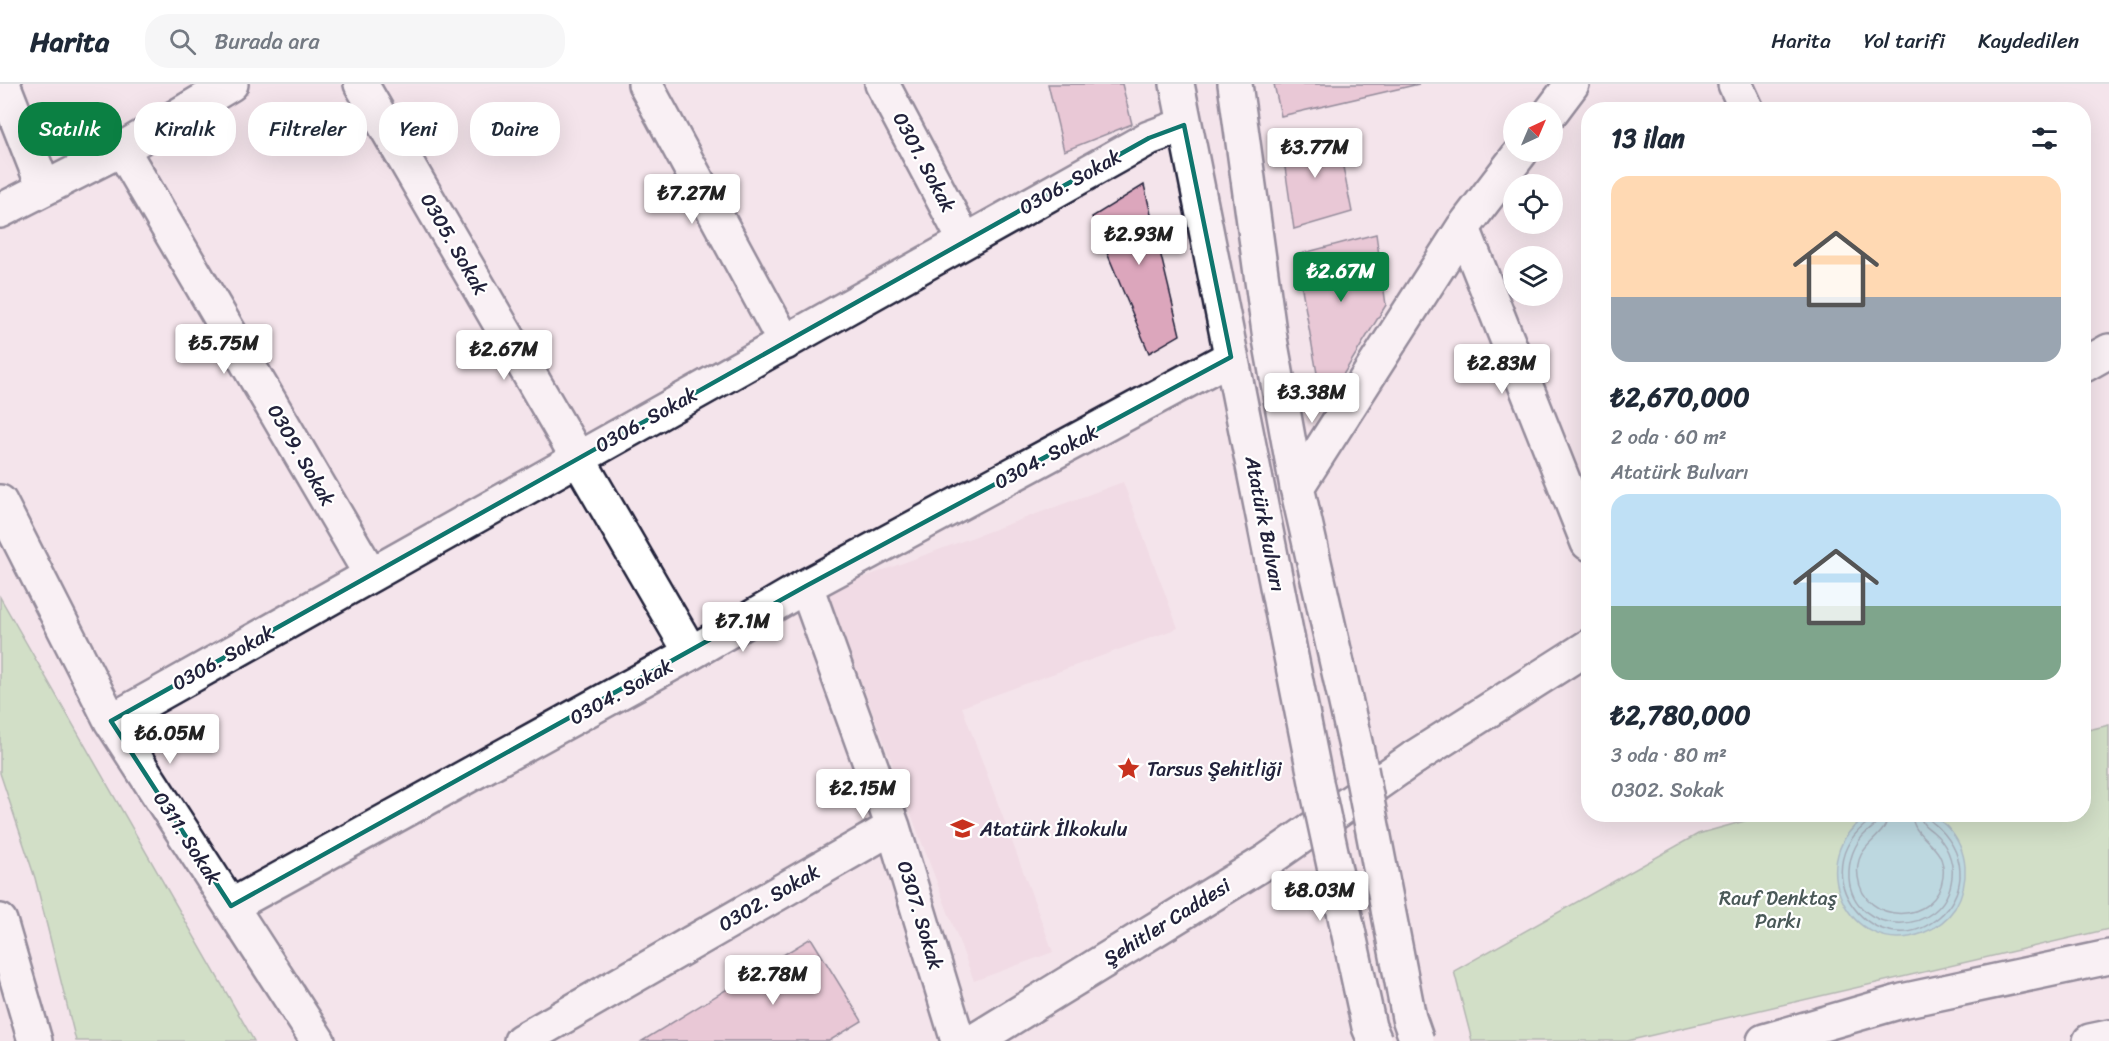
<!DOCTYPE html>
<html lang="tr">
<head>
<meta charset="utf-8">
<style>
  :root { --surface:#fff; --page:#f6f6f7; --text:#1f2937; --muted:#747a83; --line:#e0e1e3; --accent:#0b8043 }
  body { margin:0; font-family:Sriracha,sans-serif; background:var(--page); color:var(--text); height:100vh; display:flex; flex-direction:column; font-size:22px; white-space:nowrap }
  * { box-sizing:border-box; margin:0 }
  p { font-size:20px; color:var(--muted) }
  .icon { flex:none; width:33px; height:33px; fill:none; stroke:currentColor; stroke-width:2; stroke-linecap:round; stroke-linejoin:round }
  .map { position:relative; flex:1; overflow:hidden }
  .panel { position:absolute; left:1581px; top:18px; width:510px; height:720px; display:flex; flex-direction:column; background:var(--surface); border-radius:24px; box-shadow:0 6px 24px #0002 }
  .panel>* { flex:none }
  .banner { position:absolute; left:18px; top:18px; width:570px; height:54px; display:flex; gap:12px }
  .needle { width:39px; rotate:44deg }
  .controls { position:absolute; left:1503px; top:18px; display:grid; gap:12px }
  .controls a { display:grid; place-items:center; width:60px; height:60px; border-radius:50%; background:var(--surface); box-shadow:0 6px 24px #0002; font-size:30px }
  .price { position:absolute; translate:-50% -51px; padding:0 14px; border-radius:6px; background:#fff; color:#222; font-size:20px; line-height:39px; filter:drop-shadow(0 2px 3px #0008) }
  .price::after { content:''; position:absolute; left:50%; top:36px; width:18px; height:14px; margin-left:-9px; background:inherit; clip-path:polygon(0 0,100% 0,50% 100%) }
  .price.selected { background:var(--accent); color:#fff }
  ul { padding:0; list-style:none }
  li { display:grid; align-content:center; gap:12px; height:318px; padding:0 30px }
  li span { display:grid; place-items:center; height:186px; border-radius:18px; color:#555 }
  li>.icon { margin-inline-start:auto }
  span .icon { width:108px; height:108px; fill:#fffc; stroke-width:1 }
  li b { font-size:26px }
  h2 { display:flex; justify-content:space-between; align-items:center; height:72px; padding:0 30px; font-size:26px }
  .tag { padding:0 21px; border-radius:24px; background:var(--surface); box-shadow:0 6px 24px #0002; font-size:21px; line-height:54px }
  .tag.selected { background:var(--accent); color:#fff }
  header { display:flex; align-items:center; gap:36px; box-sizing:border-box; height:84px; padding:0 30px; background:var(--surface); border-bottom:2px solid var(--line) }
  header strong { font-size:28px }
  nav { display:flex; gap:33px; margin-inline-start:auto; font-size:21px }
  .search { width:420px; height:54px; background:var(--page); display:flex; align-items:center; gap:15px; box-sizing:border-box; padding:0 21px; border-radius:24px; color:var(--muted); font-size:22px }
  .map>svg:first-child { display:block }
  .built { fill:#edd1dd }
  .green { fill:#a8da9c; stroke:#657e6c; stroke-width:1.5 }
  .water { fill:#7acbd3; stroke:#578796; stroke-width:1.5 }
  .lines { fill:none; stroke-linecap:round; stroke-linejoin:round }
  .shore { stroke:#456678; stroke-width:1.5 }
  .building { fill:#dca6bc; stroke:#22223b; stroke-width:1.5 }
  .street-casing { stroke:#22223b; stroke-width:38 }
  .secondary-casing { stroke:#22223b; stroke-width:38 }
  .street { stroke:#fff; stroke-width:33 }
  .secondary { stroke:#fff; stroke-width:33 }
  .secondary-bridge-casing { stroke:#22223b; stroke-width:38; stroke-linecap:butt }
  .secondary-bridge { stroke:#fff; stroke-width:33 }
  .marked { fill:none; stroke:#0f766e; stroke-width:4.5; stroke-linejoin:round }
  .labels { text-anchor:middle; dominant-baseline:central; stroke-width:4.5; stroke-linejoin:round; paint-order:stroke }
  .street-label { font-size:20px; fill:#22223b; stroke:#fff }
  .poi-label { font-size:20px; fill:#22223b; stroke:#fff; text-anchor:start }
  .park-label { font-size:20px; fill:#4a5958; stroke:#fff }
</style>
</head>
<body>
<header>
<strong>Harita</strong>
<div class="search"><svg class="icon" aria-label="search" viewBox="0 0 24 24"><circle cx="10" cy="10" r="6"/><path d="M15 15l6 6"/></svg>Burada ara</div>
<nav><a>Harita</a><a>Yol tarifi</a><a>Kaydedilen</a></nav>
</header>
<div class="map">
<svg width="2109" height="957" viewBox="0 0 2109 957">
  <rect width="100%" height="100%" fill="#f4e4eb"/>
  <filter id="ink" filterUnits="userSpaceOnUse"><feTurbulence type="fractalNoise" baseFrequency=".0167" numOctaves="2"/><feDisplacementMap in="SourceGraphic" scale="12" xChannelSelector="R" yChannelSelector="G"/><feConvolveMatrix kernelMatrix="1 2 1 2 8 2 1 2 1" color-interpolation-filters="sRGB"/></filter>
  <g filter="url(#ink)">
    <path class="built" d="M 1123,398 L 1178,544 L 962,623 L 1053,868 L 974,897 L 827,507 Z"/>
    <path class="green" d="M 0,513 L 254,957 L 76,957 L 35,794 L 0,689 Z
      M 2109,641 L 2109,845 L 1627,957 L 1472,957 L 1454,887 L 1698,750 L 1766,731 L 2084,730 L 2084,647 Z"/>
    <path class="water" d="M 1870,731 C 1884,730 1918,728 1930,731 C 1937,732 1943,739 1948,744 C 1969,767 1970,798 1955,824 C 1947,836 1936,844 1923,849 C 1849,878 1799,771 1870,731 Z"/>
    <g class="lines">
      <path class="shore" d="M 1872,730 L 1870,737 C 1798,788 1877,886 1939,833 C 1951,823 1959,808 1960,793 C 1961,773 1952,757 1939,744 C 1934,739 1929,738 1928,730
        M 1879,730 C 1879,741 1874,742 1867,748 C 1854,759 1848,777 1849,794 C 1853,853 1945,856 1952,793 C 1954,776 1946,759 1933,748 C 1926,742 1921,741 1921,730
        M 1888,730 C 1887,757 1853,758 1858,793 C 1864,842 1937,841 1943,793 C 1947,758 1912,757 1912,730"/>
    </g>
    <path class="building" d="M 1048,0 L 1122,0 L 1132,40 L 1064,67 Z
      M 1274,0 L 1419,0 L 1281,32 Z
      M 1336,48 L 1352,128 L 1294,145 L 1281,56 Z
      M 1144,101 L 1180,251 L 1149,269 L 1092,133 Z
      M 1376,150 L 1386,221 L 1330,312 L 1321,312 L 1296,171 Z
      M 811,854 L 862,937 L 829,957 L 642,957 Z"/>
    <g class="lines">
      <defs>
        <path id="street" d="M 3,0 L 44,104
          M 361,0 L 691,569
          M 645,0 L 785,259
          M 882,0 L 965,157
          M 1735,0 L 1747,26
          M 1551,28 L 1572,0
          M 122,65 L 371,491
          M 1463,144 L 1588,459
          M 2084,281 L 2109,267
          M 1297,403 L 1463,144 L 1521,68
          M 0,418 L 111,637 L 318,957
          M 806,502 L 893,743 L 958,957
          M 111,637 L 1149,54 L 1184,41
          M 1415,673 L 1588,563
          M 231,822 L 691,569 L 806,502 L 1231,273
          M 0,837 L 35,957
          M 521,957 L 893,743"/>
        <path id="secondary" d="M 1177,0 L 1317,703
          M 1235,0 L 1270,255 L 1297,403 L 1361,685
          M 0,127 L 122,65 L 231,0
          M 974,957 L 1265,778 L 1415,673
          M 1764,957 L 1902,917 L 2109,873
          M 2090,957 L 2109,953"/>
      </defs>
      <use href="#street" class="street-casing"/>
      <use href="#secondary" class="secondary-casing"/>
      <use href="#street" class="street"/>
      <use href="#secondary" class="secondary"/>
      <defs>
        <path id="secondary-bridge" d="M 1361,685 L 1409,934 L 1417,957
          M 1317,703 L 1369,943 L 1375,957"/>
      </defs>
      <use href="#secondary-bridge" class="secondary-bridge-casing"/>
      <use href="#secondary-bridge" class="secondary-bridge"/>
    </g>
  </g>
  <path d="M0 0H2109V957H0ZM 1184,41 L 1231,273 L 806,502 L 231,822 L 111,637 L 1149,54 Z" fill="#f4e4eb" fill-opacity=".55" fill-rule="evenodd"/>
  <path class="marked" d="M 1184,41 L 1231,273 L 806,502 L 231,822 L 111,637 L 1149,54 Z"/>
  <defs>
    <symbol id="sight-bare" viewBox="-9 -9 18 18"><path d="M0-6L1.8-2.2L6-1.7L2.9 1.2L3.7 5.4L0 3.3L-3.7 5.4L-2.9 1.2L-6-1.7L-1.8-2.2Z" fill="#c8321e" stroke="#fff" stroke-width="2.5" paint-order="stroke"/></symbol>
    <symbol id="school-bare" viewBox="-9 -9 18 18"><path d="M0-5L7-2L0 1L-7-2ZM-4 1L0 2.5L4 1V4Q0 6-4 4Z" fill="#c8321e" stroke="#fff" stroke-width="2.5" paint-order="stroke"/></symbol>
  </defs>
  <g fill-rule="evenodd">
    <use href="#sight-bare" x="1112" y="668" width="33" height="33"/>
    <use href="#school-bare" x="946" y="728" width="33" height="33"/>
  </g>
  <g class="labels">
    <g class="street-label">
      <text transform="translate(924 78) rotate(62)">0301. Sokak</text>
      <text transform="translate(1070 98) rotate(-29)">0306. Sokak</text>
      <text transform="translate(454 160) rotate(60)">0305. Sokak</text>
      <text transform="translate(646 336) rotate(-29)">0306. Sokak</text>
      <text transform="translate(301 371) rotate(60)">0309. Sokak</text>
      <text transform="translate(1046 373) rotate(-28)">0304. Sokak</text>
      <text transform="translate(1265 440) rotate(79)">Atatürk Bulvarı</text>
      <text transform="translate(223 574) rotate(-29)">0306. Sokak</text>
      <text transform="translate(621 608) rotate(-29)">0304. Sokak</text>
      <text transform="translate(187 754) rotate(57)">0311. Sokak</text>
      <text transform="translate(769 814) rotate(-30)">0302. Sokak</text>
      <text transform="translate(920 831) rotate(73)">0307. Sokak</text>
      <text transform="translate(1167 838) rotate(-32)">Şehitler Caddesi</text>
    </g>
    <g class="poi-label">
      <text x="1147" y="685">Tarsus Şehitliği</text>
      <text x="980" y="745">Atatürk İlkokulu</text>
    </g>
    <g class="park-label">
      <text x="1778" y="814">Rauf Denktaş<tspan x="1778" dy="23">Parkı</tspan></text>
    </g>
  </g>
</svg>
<div class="controls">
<a><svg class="needle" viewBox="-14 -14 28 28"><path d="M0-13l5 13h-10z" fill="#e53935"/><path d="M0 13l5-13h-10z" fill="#747a83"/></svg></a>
<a><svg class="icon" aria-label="locate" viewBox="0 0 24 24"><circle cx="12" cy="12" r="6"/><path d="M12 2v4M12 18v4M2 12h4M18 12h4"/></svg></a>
<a><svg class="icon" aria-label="layers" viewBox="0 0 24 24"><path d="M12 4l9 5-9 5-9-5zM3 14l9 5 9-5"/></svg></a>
</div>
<b class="price" style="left:1315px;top:95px">₺3.77M</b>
<b class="price" style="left:692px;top:141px">₺7.27M</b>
<b class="price" style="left:1139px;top:182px">₺2.93M</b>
<b class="price selected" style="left:1341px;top:219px">₺2.67M</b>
<b class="price" style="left:224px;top:291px">₺5.75M</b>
<b class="price" style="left:504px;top:297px">₺2.67M</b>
<b class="price" style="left:1502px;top:311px">₺2.83M</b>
<b class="price" style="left:1312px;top:340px">₺3.38M</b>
<b class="price" style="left:743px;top:569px">₺7.1M</b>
<b class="price" style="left:170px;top:681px">₺6.05M</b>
<b class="price" style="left:863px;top:736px">₺2.15M</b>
<b class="price" style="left:1320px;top:838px">₺8.03M</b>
<b class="price" style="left:773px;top:922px">₺2.78M</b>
<div class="banner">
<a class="tag selected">Satılık</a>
<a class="tag">Kiralık</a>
<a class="tag">Filtreler</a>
<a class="tag">Yeni</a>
<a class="tag">Daire</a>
</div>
<section class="panel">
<h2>13 ilan<svg class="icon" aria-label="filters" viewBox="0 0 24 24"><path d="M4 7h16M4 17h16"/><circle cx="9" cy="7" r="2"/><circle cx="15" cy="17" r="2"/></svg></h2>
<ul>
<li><span style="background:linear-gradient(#ffd9b3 65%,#9aa5b1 0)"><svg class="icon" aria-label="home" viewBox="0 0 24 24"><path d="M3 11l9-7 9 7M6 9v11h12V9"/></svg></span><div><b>₺2,670,000</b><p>2 oda · 60 m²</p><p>Atatürk Bulvarı</p></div></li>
<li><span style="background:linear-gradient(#bfe0f5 60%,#7fa58c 0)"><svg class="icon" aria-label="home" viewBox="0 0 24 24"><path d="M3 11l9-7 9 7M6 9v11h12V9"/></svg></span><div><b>₺2,780,000</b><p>3 oda · 80 m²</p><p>0302. Sokak</p></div></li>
</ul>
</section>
</div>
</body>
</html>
